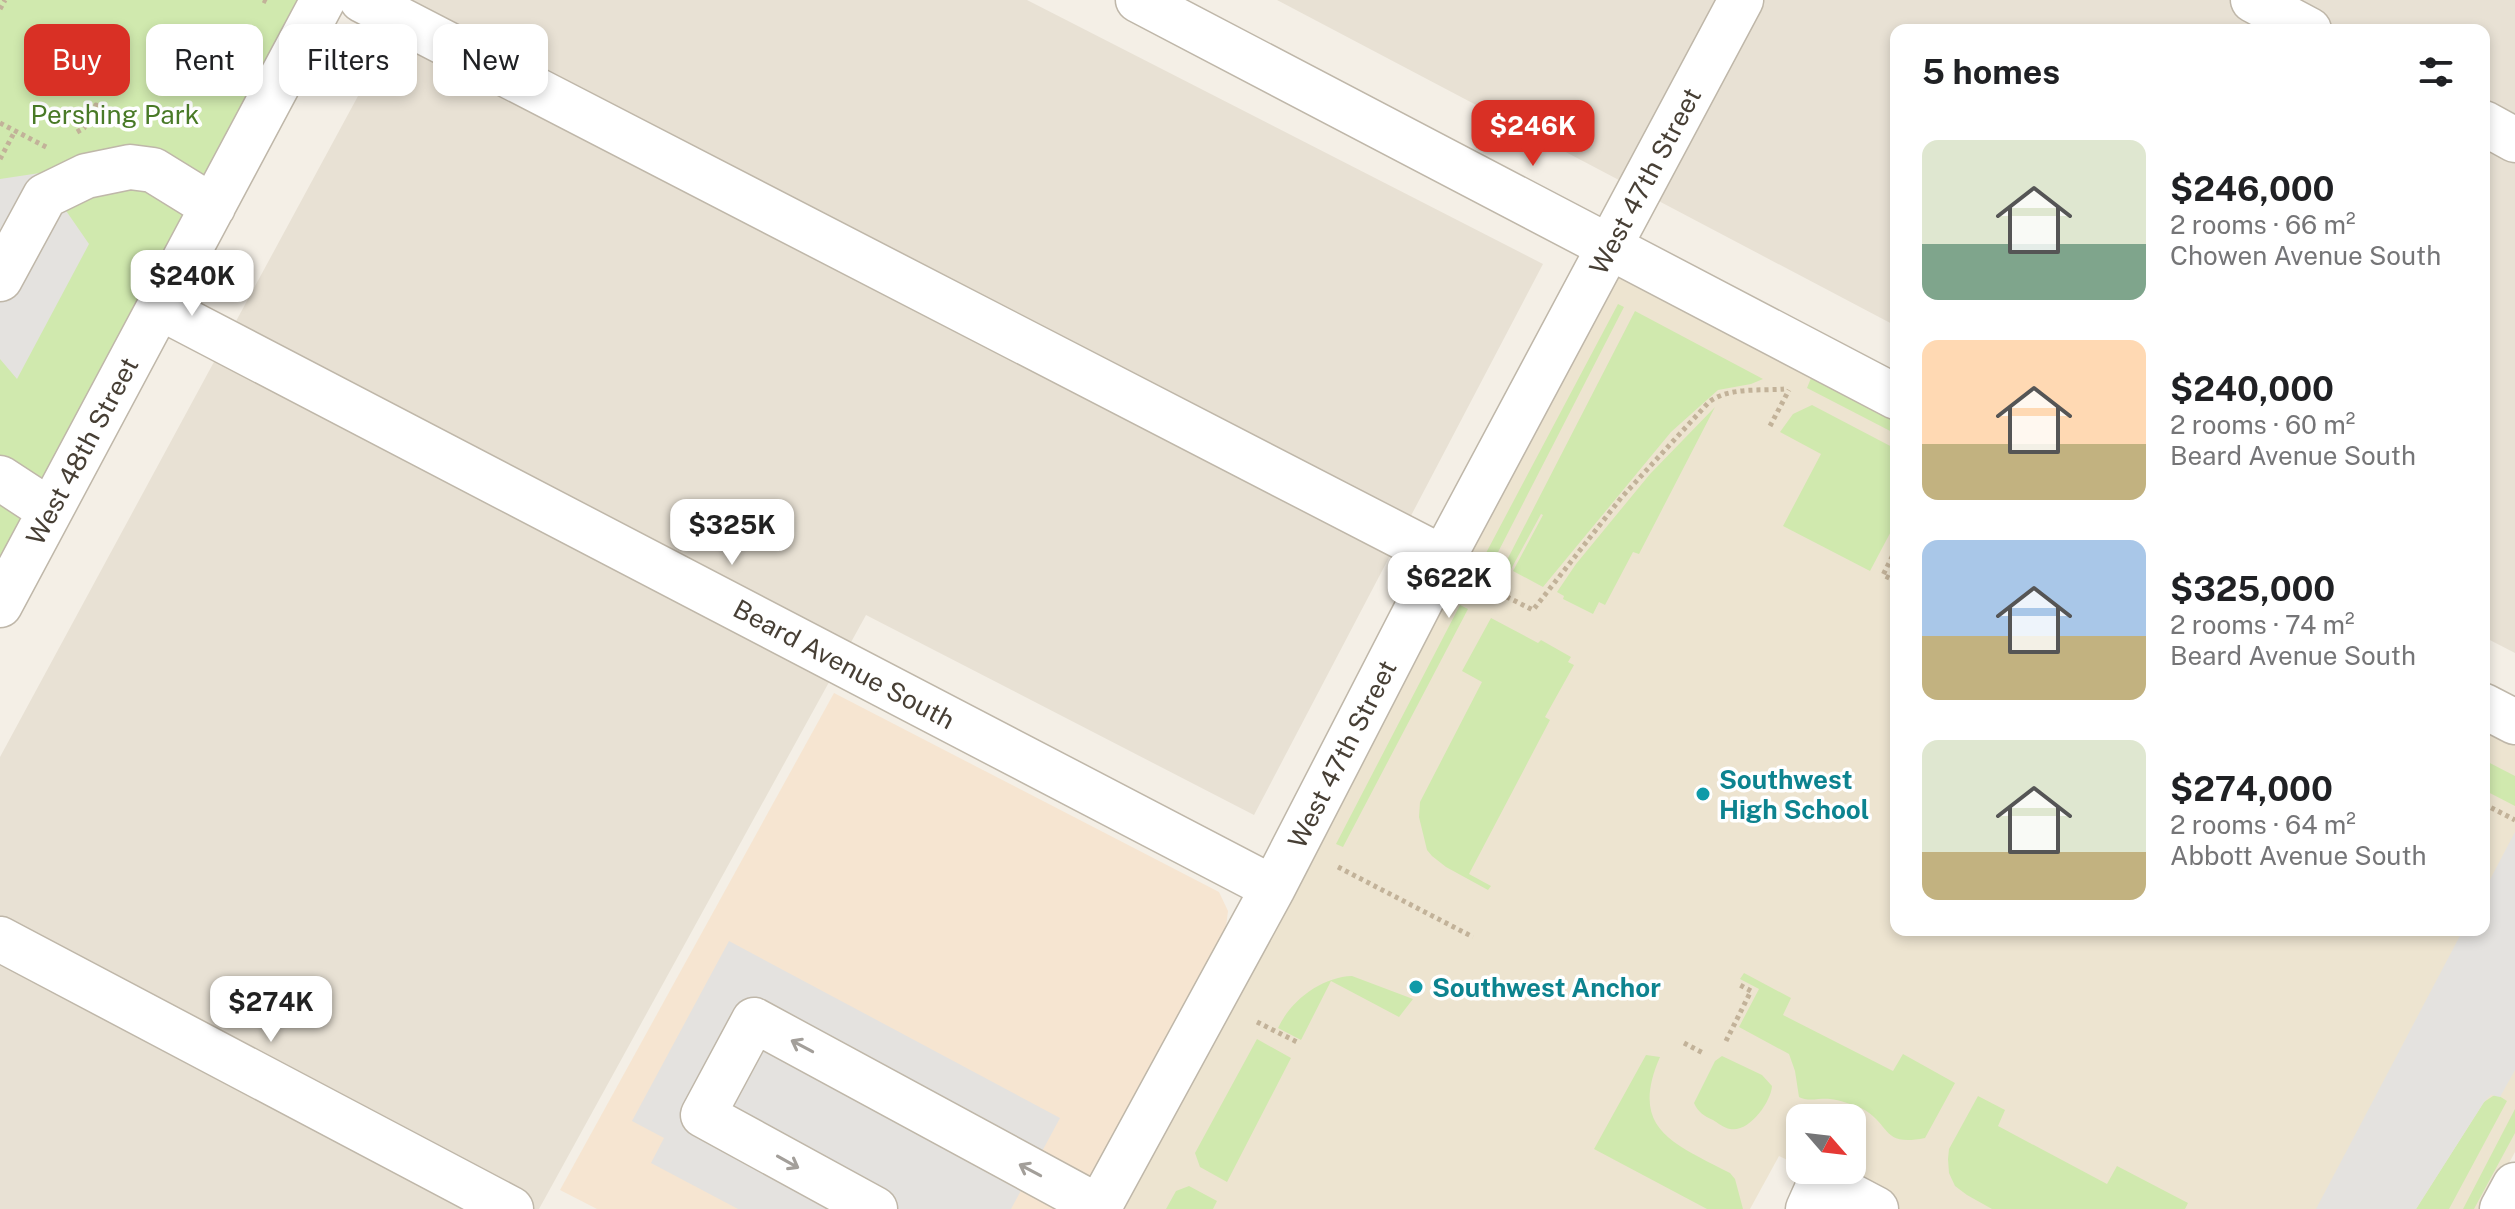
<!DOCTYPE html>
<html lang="en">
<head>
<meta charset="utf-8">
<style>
  :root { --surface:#fff; --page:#f2f2f2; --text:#202124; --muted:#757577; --accent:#d93025 }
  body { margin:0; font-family:"Public Sans",sans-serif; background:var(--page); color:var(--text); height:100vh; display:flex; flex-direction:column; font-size:30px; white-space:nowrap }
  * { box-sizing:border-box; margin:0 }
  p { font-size:26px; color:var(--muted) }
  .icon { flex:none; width:44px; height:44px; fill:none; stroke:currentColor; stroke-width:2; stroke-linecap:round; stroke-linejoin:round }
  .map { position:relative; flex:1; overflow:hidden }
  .panel { position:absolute; left:1890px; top:24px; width:600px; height:912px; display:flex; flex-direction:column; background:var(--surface); border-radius:16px; box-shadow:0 4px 12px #0003 }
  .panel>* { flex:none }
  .hud { position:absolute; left:24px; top:24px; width:760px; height:72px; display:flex; gap:16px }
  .needle { width:52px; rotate:118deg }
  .tools { position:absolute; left:1786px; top:1104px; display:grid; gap:16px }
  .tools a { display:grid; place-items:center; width:80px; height:80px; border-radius:16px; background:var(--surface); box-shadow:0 4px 12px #0003; font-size:40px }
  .price { position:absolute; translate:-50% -68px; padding:0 18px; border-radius:16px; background:#fff; color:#222; font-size:26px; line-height:52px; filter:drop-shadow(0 2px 4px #0008) }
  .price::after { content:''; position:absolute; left:50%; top:48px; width:24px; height:18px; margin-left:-12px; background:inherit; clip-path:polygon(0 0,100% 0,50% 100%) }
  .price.on { background:var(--accent); color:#fff }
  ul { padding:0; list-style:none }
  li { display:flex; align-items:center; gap:24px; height:200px; padding:0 32px }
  li span { display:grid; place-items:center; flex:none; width:224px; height:160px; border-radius:16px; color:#555 }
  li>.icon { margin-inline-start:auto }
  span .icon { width:96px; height:96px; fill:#fffc; stroke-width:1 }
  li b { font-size:34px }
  h2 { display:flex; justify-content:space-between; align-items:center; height:96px; padding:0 32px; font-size:34px }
  .pill { padding:0 28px; border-radius:16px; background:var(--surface); box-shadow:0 4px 12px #0003; font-size:28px; line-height:72px }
  .pill.on { background:var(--accent); color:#fff }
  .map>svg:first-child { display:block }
  .residential { fill:#e8e1d4 }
  .commercial { fill:#f6e5d1 }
  .education { fill:#ede4d0 }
  .green { fill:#d0e9ae }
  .parking { fill:#e4e2df }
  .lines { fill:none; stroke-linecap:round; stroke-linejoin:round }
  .minor-casing { stroke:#bfb7a9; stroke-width:47 }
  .path { stroke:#c2b299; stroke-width:5; stroke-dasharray:4 4; stroke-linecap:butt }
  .minor { stroke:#fff; stroke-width:44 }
  .oneway { stroke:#a39f9a }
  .culture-dot { fill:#0f9aa8; stroke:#fff; stroke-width:3 }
  .labels { text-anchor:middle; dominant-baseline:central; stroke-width:7; stroke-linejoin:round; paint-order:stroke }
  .park-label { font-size:26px; fill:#497a27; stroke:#fff }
  .street-label { font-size:26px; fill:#473f35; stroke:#fff }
  .culture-label { font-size:26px; font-weight:bold; fill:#0d838f; stroke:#fff; text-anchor:start }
</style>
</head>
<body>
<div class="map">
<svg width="2515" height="1209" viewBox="0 0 2515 1209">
  <rect width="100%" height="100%" fill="#f4efe6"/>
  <path class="residential" d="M 410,0 L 1027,0 L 1543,264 L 1254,815 L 866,615 L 539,1209 L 0,1209 L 0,757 Z
    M 1277,0 L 2515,0 L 2515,653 L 2484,637 L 2484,30 L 1896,30 L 1896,326 Z"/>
  <path class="commercial" d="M 834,693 L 1219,892 L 1228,911 L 1226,927 L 1076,1209 L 597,1209 L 560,1190 Z"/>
  <path class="education" d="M 1617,273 L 1896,418 L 1896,930 L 2484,930 L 2484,723 L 2515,740 L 2515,1152 L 2484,1209 L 1883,1209 L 1807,1170 L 1852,1170 L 1852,1118 L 1800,1118 L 1800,1166 L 1779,1156 L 1750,1209 L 1115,1209 Z"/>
  <path class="green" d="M 0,0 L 307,0 L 0,565 Z
    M 1618,304 L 1624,307 L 1494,560 L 1490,561 L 1486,553 Z
    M 1635,311 L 1763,379 L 1751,384 L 1718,390 L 1671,432 L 1543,587 L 1513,571 L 1543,515 L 1541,514 L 1510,571 L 1507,570 L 1506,562 Z
    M 1811,378 L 1896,422 L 1896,434 L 1807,388 Z
    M 1812,405 L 1896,449 L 1896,522 L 1870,571 L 1783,526 L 1821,454 L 1780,432 L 1793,414 Z
    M 1715,407 L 1639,554 L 1633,552 L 1605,605 L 1599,602 L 1593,614 L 1563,599 L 1564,596 L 1557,592 L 1576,564 L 1650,474 Z
    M 1460,605 L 1468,609 L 1343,847 L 1336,844 Z
    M 1491,618 L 1538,643 L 1541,640 L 1571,657 L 1568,662 L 1574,665 L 1545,717 L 1550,720 L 1469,874 L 1491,886 L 1488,890 L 1446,867 L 1432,856 L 1427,850 L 1419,817 L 1420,802 L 1482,682 L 1462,671 Z
    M 2484,760 L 2515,776 L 2515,806 L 2484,790 Z
    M 1744,973 L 1791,998 L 1783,1015 L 1893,1071 L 1903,1054 L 1955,1083 L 1925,1138 C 1880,1147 1892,1124 1861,1108 C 1851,1104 1840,1100 1830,1099 C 1819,1098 1808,1102 1799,1097 L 1795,1071 L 1789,1054 L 1739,1027 L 1759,989 L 1740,979 Z
    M 1352,976 L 1413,999 L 1399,1017 L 1331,981 L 1301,1040 L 1278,1028 C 1291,1000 1322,977 1352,976 Z
    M 1257,1039 L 1291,1058 L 1227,1182 L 1200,1167 L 1195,1153 Z
    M 1646,1055 L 1660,1057 C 1628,1130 1675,1144 1730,1173 L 1735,1179 L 1743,1209 L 1707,1209 L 1594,1149 Z
    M 1722,1056 L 1762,1075 L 1772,1086 C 1771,1102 1749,1133 1730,1129 C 1724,1128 1718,1123 1713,1120 C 1704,1116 1698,1112 1694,1103 L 1715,1061 Z
    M 2496,1094 L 2507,1101 L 2449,1209 L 2416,1209 L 2484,1102 Z
    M 1978,1096 L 2005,1110 L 1998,1126 L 2107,1184 L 2117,1166 L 2188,1203 L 2185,1209 L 1992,1209 L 1967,1195 L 1955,1186 L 1949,1173 L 1948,1159 L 1949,1149 Z
    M 2515,1109 L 2515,1133 L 2474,1209 L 2463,1209 Z
    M 1189,1186 L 1217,1201 L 1213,1209 L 1166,1209 L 1176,1191 Z"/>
  <path class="parking" d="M 40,173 L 89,244 L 17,379 L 0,359 L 0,179 Z
    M 2515,832 L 2515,1070 L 2500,1097 L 2491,1095 L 2484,1102 L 2416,1209 L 2316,1209 L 2463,930 L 2484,930 L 2484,891 Z
    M 729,941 L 1060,1118 L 1011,1209 L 738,1209 L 651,1163 L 664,1138 L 632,1121 Z"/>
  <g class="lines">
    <defs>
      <path id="minor" d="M 362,0 L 1443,558
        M 1138,0 L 1896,397
        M 2253,0 L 2309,30
        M 2484,123 L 2515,140
        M 0,279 L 45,196 L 86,176 L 130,167 L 153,170 L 213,207
        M 159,307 L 1273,888
        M 0,478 L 49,510
        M 0,605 L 323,0
        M 2484,706 L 2515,722
        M 0,939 L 511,1209
        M 875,1209 L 703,1115 L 754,1020 L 1099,1207
        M 1098,1209 L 1273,888 L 1443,558 L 1741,0
        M 1808,1209 L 1821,1180 L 1876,1209
        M 2502,1209 L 2515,1185"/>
    </defs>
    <use href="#minor" class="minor-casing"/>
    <path class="path" d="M 263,0 L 267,2
      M 0,9 L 5,0
      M 0,123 L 48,148
      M 77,132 L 84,128 L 96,105 L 128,122
      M 0,159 L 15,131
      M 1770,426 L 1789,390
      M 1896,549 L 1883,575 L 1896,581
      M 1485,586 L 1533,610 L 1621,498 L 1709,402 C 1729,387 1760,391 1784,389
      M 2484,804 L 2515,820
      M 1338,867 L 1473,937
      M 1257,1022 L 1299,1043
      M 1726,1041 L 1751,991 L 1738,984
      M 1684,1043 L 1705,1054"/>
    <use href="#minor" class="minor"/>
  </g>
  <defs><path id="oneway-shaft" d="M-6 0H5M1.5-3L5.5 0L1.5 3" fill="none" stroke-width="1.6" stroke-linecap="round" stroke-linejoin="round" transform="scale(2)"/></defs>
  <g class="oneway">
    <use href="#oneway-shaft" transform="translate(802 1046) rotate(-152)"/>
    <use href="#oneway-shaft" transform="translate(788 1162) rotate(29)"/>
    <use href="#oneway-shaft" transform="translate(1030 1170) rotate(-152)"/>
  </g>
  <g class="culture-dot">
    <circle cx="1703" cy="794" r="8"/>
    <circle cx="1416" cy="987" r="8"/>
  </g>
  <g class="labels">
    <g class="park-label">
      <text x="115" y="114">Pershing Park</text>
    </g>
    <g class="street-label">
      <text transform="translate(1645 181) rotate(-62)">West 47th Street</text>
      <text transform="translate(82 451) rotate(-62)">West 48th Street</text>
      <text transform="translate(844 664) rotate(28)">Beard Avenue South</text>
      <text transform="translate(1342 754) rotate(-63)">West 47th Street</text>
    </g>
    <g class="culture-label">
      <text x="1719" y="779">Southwest<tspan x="1719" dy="30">High School</tspan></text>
      <text x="1432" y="987">Southwest Anchor</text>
    </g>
  </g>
</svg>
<div class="tools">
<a><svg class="needle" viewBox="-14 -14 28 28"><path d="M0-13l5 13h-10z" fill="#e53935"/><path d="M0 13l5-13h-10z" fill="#757577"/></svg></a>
</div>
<b class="price on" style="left:1533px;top:168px">$246K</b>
<b class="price" style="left:192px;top:318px">$240K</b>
<b class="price" style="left:732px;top:567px">$325K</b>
<b class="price" style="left:1449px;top:620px">$622K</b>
<b class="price" style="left:271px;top:1044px">$274K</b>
<div class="hud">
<a class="pill on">Buy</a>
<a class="pill">Rent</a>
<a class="pill">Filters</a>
<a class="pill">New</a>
</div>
<section class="panel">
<h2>5 homes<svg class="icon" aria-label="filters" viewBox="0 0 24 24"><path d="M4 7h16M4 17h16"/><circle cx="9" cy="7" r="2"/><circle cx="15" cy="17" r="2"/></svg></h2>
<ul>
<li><span style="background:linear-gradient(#dfe7d0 65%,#7fa58c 0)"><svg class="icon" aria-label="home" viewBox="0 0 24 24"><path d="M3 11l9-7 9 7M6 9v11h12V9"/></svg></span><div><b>$246,000</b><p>2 rooms · 66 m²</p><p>Chowen Avenue South</p></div></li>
<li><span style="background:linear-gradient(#ffd9b3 65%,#c2b280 0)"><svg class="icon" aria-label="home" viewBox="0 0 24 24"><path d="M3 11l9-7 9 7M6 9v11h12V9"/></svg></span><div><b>$240,000</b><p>2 rooms · 60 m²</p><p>Beard Avenue South</p></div></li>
<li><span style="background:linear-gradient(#a9c7e8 60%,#c2b280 0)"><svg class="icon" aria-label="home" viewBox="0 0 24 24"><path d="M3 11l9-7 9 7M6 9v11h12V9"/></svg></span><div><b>$325,000</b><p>2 rooms · 74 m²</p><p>Beard Avenue South</p></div></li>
<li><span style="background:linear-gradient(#dfe7d0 70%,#c2b280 0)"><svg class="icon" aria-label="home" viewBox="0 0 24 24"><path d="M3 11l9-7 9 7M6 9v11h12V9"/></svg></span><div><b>$274,000</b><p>2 rooms · 64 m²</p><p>Abbott Avenue South</p></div></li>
</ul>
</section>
</div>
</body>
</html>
